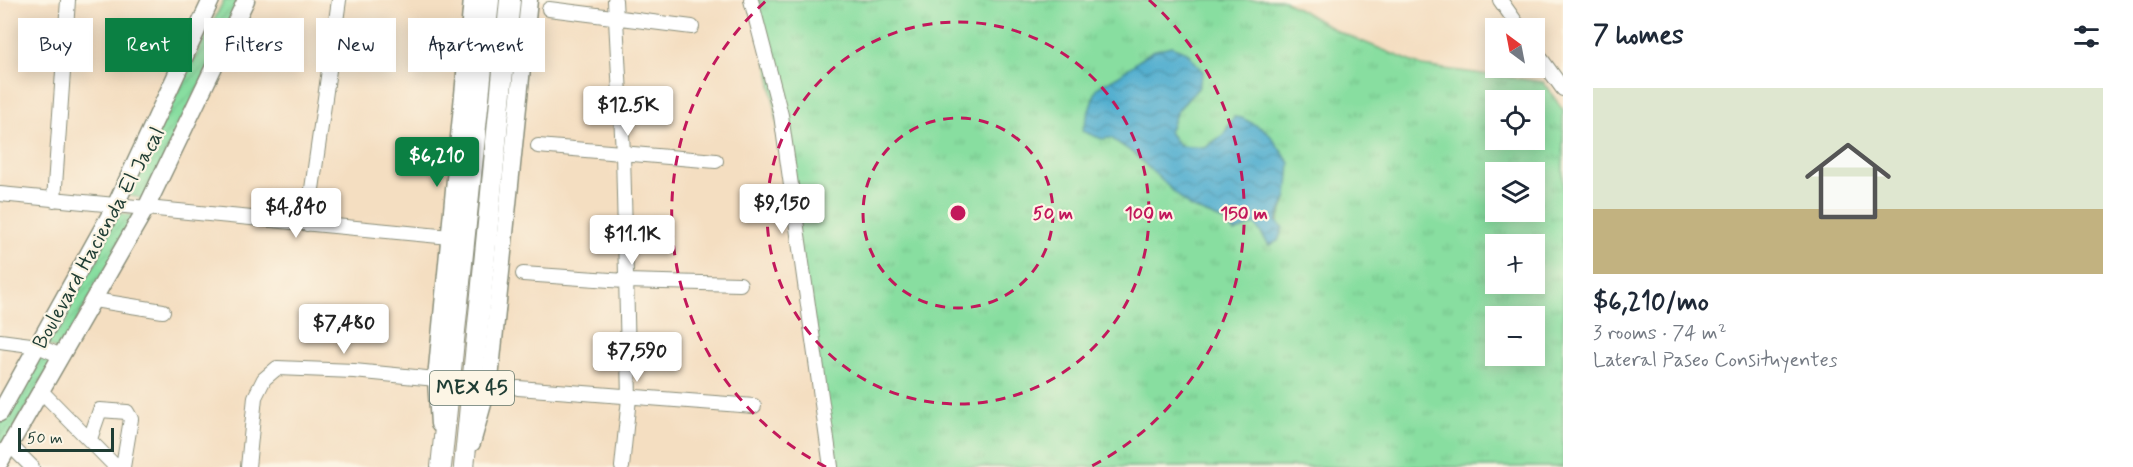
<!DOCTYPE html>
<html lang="en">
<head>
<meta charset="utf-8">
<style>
  :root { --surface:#fff; --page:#f6f6f7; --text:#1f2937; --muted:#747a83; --line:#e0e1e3; --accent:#0b8043 }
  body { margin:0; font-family:Mynerve,sans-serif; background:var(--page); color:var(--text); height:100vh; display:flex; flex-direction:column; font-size:22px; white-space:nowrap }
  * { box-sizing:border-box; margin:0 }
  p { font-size:20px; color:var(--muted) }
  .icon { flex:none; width:33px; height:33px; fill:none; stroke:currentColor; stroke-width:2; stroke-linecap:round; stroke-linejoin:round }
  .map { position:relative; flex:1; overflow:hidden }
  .side { display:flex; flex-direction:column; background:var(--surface); width:570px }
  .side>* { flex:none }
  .banner { position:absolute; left:18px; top:18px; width:570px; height:54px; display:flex; gap:12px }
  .needle { width:39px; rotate:328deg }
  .controls { position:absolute; left:1485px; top:18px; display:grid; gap:12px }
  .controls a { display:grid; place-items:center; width:60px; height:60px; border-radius:0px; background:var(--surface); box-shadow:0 3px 15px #0003; font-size:30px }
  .scale { position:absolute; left:18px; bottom:15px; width:96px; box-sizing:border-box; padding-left:6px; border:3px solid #1f3d34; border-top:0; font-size:16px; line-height:21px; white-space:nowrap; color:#1f3d34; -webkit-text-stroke:4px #fcf5e5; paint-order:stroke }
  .price { position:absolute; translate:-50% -51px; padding:0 14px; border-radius:6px; background:#fff; color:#222; font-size:20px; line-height:39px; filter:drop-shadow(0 2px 3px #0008) }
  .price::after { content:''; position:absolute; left:50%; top:36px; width:18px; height:14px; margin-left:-9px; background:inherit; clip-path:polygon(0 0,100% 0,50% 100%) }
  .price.current { background:var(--accent); color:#fff }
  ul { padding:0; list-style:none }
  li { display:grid; align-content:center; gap:12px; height:318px; padding:0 30px }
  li+li { border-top:2px solid var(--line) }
  li span { display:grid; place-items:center; height:186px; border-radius:0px; color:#555 }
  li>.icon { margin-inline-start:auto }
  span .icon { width:108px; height:108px; fill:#fffc; stroke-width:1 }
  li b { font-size:26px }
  h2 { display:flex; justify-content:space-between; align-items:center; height:72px; padding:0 30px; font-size:26px }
  .chip { padding:0 21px; border-radius:0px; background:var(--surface); box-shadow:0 3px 15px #0003; font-size:21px; line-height:54px }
  .chip.current { background:var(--accent); color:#fff }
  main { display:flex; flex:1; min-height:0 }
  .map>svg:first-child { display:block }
  .grass { fill:url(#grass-tufts); stroke:#548e6a; stroke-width:1.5; fill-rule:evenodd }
  .garden { fill:url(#garden-furrows); stroke:#548e6a; stroke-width:1.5 }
  .water { fill:url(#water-waves); stroke:#387682; stroke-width:1.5 }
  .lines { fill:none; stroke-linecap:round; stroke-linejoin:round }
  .minor-casing { stroke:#8a8e7a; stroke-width:16 }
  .major-casing { stroke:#8a8e7a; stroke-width:19 }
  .highway-casing { stroke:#8a8e7a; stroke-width:22 }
  .minor { stroke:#fff; stroke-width:14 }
  .major { stroke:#fff; stroke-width:16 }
  .highway { stroke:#fff; stroke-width:20 }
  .ring { fill:none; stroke:#c2185b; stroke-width:3; stroke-dasharray:10 8 }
  .labels { text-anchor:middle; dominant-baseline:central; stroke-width:4.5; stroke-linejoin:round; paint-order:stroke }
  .shield { fill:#fcf5e5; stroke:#617469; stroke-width:1.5 }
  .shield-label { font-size:20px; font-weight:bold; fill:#1f3d34 }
  .street-label { font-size:21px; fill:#1f3d34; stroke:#fcf5e5 }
  .centre { fill:#c2185b; stroke:#fcf5e5; stroke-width:3 }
  .ring-label { font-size:18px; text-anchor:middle; font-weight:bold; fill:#c2185b; stroke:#fcf5e5; stroke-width:4.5; stroke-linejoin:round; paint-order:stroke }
</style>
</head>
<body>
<main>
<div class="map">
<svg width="1563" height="467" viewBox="0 0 1563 467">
  <defs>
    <pattern id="grass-tufts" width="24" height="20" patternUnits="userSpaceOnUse" patternTransform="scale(1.5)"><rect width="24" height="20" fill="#88dea0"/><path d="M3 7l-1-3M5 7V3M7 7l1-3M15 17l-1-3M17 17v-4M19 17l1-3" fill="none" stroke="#75bf8a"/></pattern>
    <pattern id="garden-furrows" width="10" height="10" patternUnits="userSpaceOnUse" patternTransform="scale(1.5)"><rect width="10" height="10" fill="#88dea0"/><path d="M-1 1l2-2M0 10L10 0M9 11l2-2" fill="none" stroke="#75bf8a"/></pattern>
    <pattern id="water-waves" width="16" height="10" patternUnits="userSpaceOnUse" patternTransform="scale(1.5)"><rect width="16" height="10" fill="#51aecf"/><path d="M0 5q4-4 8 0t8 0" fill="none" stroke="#438fa9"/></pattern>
  </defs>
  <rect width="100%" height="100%" fill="#fcf5e5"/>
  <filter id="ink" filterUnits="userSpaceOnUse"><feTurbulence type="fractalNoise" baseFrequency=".0167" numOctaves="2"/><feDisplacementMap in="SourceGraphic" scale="12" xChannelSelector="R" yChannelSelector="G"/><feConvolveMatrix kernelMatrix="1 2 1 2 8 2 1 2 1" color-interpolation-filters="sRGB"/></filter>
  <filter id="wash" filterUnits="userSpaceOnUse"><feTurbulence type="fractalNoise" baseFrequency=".008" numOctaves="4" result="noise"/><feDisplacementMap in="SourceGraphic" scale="24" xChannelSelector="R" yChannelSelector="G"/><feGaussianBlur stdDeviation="1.35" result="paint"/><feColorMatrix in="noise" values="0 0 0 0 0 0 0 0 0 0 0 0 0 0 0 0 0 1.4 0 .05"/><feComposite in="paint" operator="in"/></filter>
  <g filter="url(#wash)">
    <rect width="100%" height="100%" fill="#f4dec1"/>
    <path class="grass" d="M 757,0 L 1284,0 L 1337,31 L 1422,66 L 1543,82 L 1563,110 L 1563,467 L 834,467 ZM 1118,76 L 1198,88 L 1177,111 L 1169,132 L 1179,146 L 1205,148 L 1224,134 L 1234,117 L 1287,197 L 1269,245 L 1256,223 L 1234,232 L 1224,221 L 1199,211 L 1133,153 L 1111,138 L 1083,131 L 1097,88 ZM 1496,100 L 1534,100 L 1534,140 L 1496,140 ZM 1496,172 L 1534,172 L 1534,212 L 1496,212 ZM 1496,244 L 1534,244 L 1534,284 L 1496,284 ZM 1496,316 L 1534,316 L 1534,356 L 1496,356 Z"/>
    <path class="garden" d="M 224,0 L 242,0 L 144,199 L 126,195 Z
      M 118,213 L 138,216 L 59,351 L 44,343 Z
      M 40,352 L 55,359 L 0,454 L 0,421 Z"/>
    <path class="water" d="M 1171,46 L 1187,52 L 1203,72 L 1198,88 L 1177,111 L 1169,132 L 1179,146 L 1205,148 L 1224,134 L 1234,117 L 1242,118 L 1267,131 L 1290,163 L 1287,197 L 1276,221 L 1283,228 L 1278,241 L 1269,245 L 1255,224 L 1234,232 L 1224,221 L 1190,207 L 1133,153 L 1111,138 L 1102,139 L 1082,131 L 1097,88 L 1118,76 L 1152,51 Z"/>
  </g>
  <g filter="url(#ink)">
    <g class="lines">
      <defs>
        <path id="minor" d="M 615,0 L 623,153 L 629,398 L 622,467
          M 751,0 L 781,115 L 831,467
          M 1500,0 L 1520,28
          M 549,9 L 692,27
          M 1534,49 L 1563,89
          M 538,146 L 716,161
          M 0,194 L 450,237
          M 54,200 L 68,0
          M 307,224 L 339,0
          M 523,274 L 625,281 L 740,284
          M 94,300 L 163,311
          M 0,341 L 38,346 L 61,356
          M 518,388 L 754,406
          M 41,391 L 116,467
          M 90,439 L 100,410 L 127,412 L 131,419 L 123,467
          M 10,445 L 32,467
          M 248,467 L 255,397 L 264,379 L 277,368 L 354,371 L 436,379"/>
        <path id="major" d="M 0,413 L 116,204 L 211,0
          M 439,424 L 436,379 L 472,0
          M 472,443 L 490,379 L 529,0
          M 0,462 L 146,208 L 246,0"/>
        <path id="highway" d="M 441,467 L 489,0
          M 464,467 L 510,0"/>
      </defs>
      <use href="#minor" class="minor-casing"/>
      <use href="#major" class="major-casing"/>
      <use href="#highway" class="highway-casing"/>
      <use href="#minor" class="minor"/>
      <use href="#major" class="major"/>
      <use href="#highway" class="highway"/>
    </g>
  </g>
  <g class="ring">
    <circle cx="958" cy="213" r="95"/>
    <circle cx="958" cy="213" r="191"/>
    <path d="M826 467A286 286 0 0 1 767 0M1149 0A286 286 0 0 1 1090 467"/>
  </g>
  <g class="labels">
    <rect class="shield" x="430" y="371" width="84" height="34" rx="4.5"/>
    <g class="shield-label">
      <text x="472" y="388">MEX 45</text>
    </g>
    <g class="street-label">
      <text transform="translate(99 238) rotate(-61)">Boulevard Hacienda El Jacal</text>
    </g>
  </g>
  <circle cx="958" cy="213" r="9" class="centre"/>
  <g class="ring-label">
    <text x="1053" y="219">50 m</text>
    <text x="1149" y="219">100 m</text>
    <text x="1244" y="219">150 m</text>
  </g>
</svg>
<div class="controls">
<a><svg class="needle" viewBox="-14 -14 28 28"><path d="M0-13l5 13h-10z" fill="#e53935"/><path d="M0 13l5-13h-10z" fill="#747a83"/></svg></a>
<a><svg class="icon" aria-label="locate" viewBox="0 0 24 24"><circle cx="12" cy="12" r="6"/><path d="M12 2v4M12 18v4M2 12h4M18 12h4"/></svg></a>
<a><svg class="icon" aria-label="layers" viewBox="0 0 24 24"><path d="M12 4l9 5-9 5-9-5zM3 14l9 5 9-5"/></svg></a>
<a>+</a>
<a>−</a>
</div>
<div class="scale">50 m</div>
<b class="price" style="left:628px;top:137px">$12.5K</b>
<b class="price current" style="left:437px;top:188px">$6,210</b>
<b class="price" style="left:782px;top:235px">$9,150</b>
<b class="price" style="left:296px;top:239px">$4,840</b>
<b class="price" style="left:632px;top:266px">$11.1K</b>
<b class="price" style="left:344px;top:355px">$7,480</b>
<b class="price" style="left:637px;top:383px">$7,590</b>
<div class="banner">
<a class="chip">Buy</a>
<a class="chip current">Rent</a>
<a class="chip">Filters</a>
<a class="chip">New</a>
<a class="chip">Apartment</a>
</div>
</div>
<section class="side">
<h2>7 homes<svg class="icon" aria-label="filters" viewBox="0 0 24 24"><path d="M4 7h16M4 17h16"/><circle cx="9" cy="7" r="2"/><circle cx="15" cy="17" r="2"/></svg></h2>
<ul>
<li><span style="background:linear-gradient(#dfe7d0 65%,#c2b280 0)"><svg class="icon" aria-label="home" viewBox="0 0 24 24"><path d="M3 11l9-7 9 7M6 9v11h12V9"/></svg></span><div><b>$6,210/mo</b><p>3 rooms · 74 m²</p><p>Lateral Paseo Consituyentes</p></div></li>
</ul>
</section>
</main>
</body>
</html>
